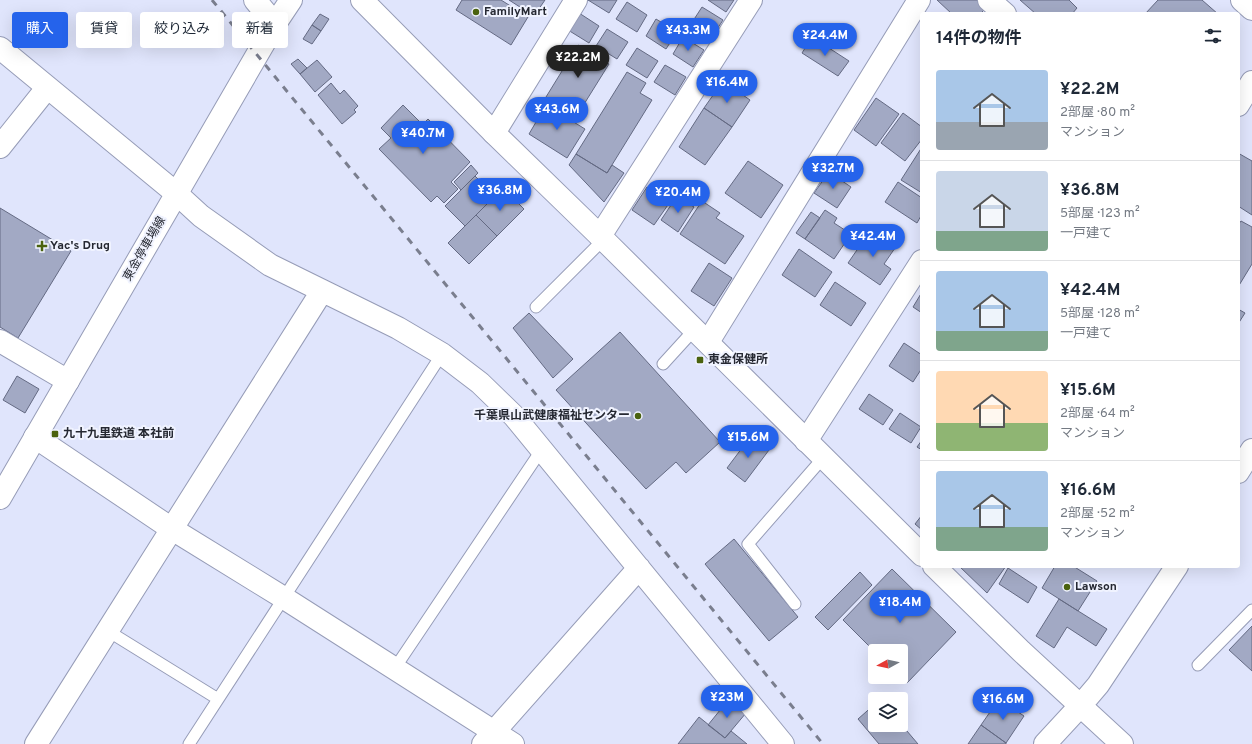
<!DOCTYPE html>
<html lang="ja">
<head>
<meta charset="utf-8">
<style>
  :root { --surface:#fff; --page:#f6f6f7; --text:#1f2937; --muted:#747a83; --line:#e0e1e3; --accent:#2563eb }
  body { margin:0; font-family:Overpass,"Noto Sans JP",sans-serif; background:var(--page); color:var(--text); height:100vh; display:flex; flex-direction:column; font-size:15px; white-space:nowrap }
  * { box-sizing:border-box; margin:0 }
  p { font-size:13px; color:var(--muted) }
  .icon { flex:none; width:22px; height:22px; fill:none; stroke:currentColor; stroke-width:2; stroke-linecap:round; stroke-linejoin:round }
  .map { position:relative; flex:1; overflow:hidden }
  .drawer { position:absolute; left:920px; top:12px; width:320px; height:556px; display:flex; flex-direction:column; background:var(--surface); border-radius:4px; box-shadow:0 4px 16px #0002 }
  .drawer>* { flex:none }
  .top-card { position:absolute; left:12px; top:12px; width:380px; height:36px; display:flex; gap:8px }
  .needle { width:26px; rotate:262deg }
  .fabs { position:absolute; left:868px; top:644px; display:grid; gap:8px }
  .fabs a { display:grid; place-items:center; width:40px; height:40px; border-radius:4px; background:var(--surface); box-shadow:0 4px 16px #0002; font-size:20px }
  .price { position:absolute; translate:-50% -34px; padding:0 9px; border-radius:14px; background:var(--accent); color:#fff; font-size:13px; line-height:26px; filter:drop-shadow(0 1px 2px #0008) }
  .price::after { content:''; position:absolute; left:50%; top:24px; width:12px; height:9px; margin-left:-6px; background:inherit; clip-path:polygon(0 0,100% 0,50% 100%) }
  .price.on { background:#222; color:#fff }
  ul { padding:0; list-style:none }
  li { display:flex; align-items:center; gap:12px; height:100px; padding:0 16px }
  li+li { border-top:1px solid var(--line) }
  li span { display:grid; place-items:center; flex:none; width:112px; height:80px; border-radius:4px; color:#555 }
  li>.icon { margin-inline-start:auto }
  span .icon { width:48px; height:48px; fill:#fffc; stroke-width:1 }
  li b { font-size:17px }
  h2 { display:flex; justify-content:space-between; align-items:center; height:48px; padding:0 16px; font-size:17px }
  .chip { padding:0 14px; border-radius:4px; background:var(--surface); box-shadow:0 4px 16px #0002; font-size:14px; line-height:36px }
  .chip.on { background:var(--accent); color:#fff }
  .map>svg:first-child { display:block }
  .building { fill:#a2a9c4; stroke:#646a83 }
  .lines { fill:none; stroke-linecap:round; stroke-linejoin:round }
  .lane-casing { stroke:#969cb7; stroke-width:13 }
  .street-casing { stroke:#969cb7; stroke-width:24 }
  .secondary-casing { stroke:#969cb7; stroke-width:24 }
  .lane { stroke:#fff; stroke-width:11 }
  .street { stroke:#fff; stroke-width:22 }
  .secondary { stroke:#fff; stroke-width:22 }
  .rail { stroke:#7a7e8e; stroke-width:3; stroke-dasharray:7 7; stroke-linecap:butt }
  .poi-dot { fill:#4a620f; stroke:#f0f3ff; stroke-width:1.5 }
  .labels { text-anchor:middle; dominant-baseline:central; stroke-width:4; stroke-linejoin:round; paint-order:stroke }
  .poi-label { font-size:12px; font-weight:bold; fill:#252832; stroke:#f0f3ff; text-anchor:start }
  .street-label { font-size:12px; fill:#252832; stroke:#f0f3ff }
</style>
</head>
<body>
<div class="map">
<svg width="1252" height="744" viewBox="0 0 1252 744">
  <rect width="100%" height="100%" fill="#e0e5fc"/>
  <path class="building" d="M 462,0 L 501,0 L 528,17 L 511,45 L 456,10 Z
    M 509,0 L 545,0 L 534,16 Z
    M 588,0 L 617,0 L 609,13 Z
    M 708,0 L 734,0 L 726,12 Z
    M 937,0 L 977,0 L 986,8 L 980,14 L 952,14 Z
    M 1020,0 L 1069,0 L 1077,8 L 1072,14 L 1036,14 Z
    M 1158,0 L 1202,0 L 1218,14 L 1145,14 Z
    M 627,2 L 647,15 L 637,32 L 616,19 Z
    M 702,7 L 723,20 L 712,37 L 691,24 Z
    M 579,13 L 599,26 L 589,43 L 568,30 Z
    M 320,14 L 329,19 L 321,31 L 312,25 Z
    M 656,19 L 677,32 L 666,49 L 646,36 Z
    M 312,25 L 321,31 L 312,44 L 303,39 Z
    M 607,29 L 628,42 L 617,59 L 596,46 Z
    M 683,37 L 704,50 L 693,67 L 673,54 Z
    M 812,37 L 849,61 L 838,76 L 802,53 Z
    M 578,45 L 609,64 L 581,109 L 571,103 L 566,110 L 546,97 Z
    M 637,48 L 658,61 L 647,78 L 626,65 Z
    M 298,59 L 307,68 L 300,74 L 291,64 Z
    M 317,60 L 332,77 L 315,92 L 300,74 Z
    M 665,65 L 686,77 L 675,95 L 654,82 Z
    M 627,72 L 646,83 L 640,93 L 652,100 L 607,173 L 576,154 Z
    M 723,81 L 750,100 L 732,127 L 704,108 Z
    M 331,83 L 340,94 L 344,90 L 358,106 L 354,110 L 356,112 L 342,124 L 318,95 Z
    M 876,98 L 899,114 L 876,146 L 854,130 Z
    M 403,105 L 419,121 L 408,133 L 411,136 L 428,119 L 470,162 L 451,182 L 458,189 L 444,203 L 437,196 L 431,202 L 379,149 L 391,138 L 381,128 Z
    M 546,105 L 585,129 L 567,158 L 529,134 Z
    M 704,108 L 732,127 L 705,165 L 679,147 Z
    M 903,113 L 922,127 L 922,139 L 905,161 L 881,143 Z
    M 922,147 L 922,193 L 901,180 Z
    M 1238,153 L 1252,161 L 1252,215 L 1238,206 Z
    M 576,154 L 607,173 L 612,165 L 624,173 L 604,202 L 569,165 Z
    M 748,161 L 783,185 L 761,218 L 725,193 Z
    M 471,165 L 478,173 L 461,190 L 454,182 Z
    M 829,172 L 851,187 L 837,208 L 814,193 Z
    M 475,176 L 495,196 L 465,226 L 445,206 Z
    M 898,182 L 922,198 L 922,214 L 917,223 L 885,202 Z
    M 647,187 L 670,202 L 654,225 L 632,210 Z
    M 503,188 L 524,209 L 497,236 L 476,215 Z
    M 677,196 L 694,207 L 678,232 L 661,220 Z
    M 702,201 L 720,213 L 716,218 L 744,236 L 725,264 L 680,234 Z
    M 0,208 L 71,251 L 18,338 L 0,327 Z
    M 825,210 L 837,218 L 834,223 L 851,234 L 834,259 L 805,239 Z
    M 811,212 L 820,218 L 805,239 L 796,233 Z
    M 476,215 L 497,236 L 469,264 L 448,243 Z
    M 1241,221 L 1252,227 L 1252,264 L 1238,287 L 1238,225 Z
    M 870,231 L 895,248 L 884,264 L 891,269 L 880,285 L 848,263 Z
    M 799,249 L 832,272 L 815,297 L 782,275 Z
    M 709,263 L 732,278 L 714,306 L 691,291 Z
    M 835,282 L 866,303 L 851,326 L 820,305 Z
    M 922,292 L 922,313 L 913,307 Z
    M 1238,309 L 1245,313 L 1238,324 Z
    M 529,313 L 573,359 L 553,378 L 513,328 Z
    M 620,332 L 720,442 L 686,473 L 676,462 L 646,489 L 556,390 Z
    M 904,343 L 922,355 L 922,368 L 913,382 L 889,366 Z
    M 17,376 L 39,389 L 25,413 L 3,400 Z
    M 869,394 L 893,410 L 883,425 L 859,409 Z
    M 900,413 L 921,427 L 911,443 L 889,429 Z
    M 751,436 L 769,450 L 745,482 L 727,468 Z
    M 922,440 L 922,450 L 917,447 Z
    M 922,515 L 922,530 L 915,524 Z
    M 734,539 L 798,617 L 769,641 L 705,564 Z
    M 959,566 L 1006,566 L 987,593 Z
    M 1055,566 L 1073,566 L 1097,581 L 1078,611 L 1042,588 Z
    M 1008,568 L 1037,587 L 1028,603 L 999,584 Z
    M 892,569 L 956,632 L 907,683 L 901,677 L 901,651 L 875,652 L 843,620 Z
    M 860,572 L 872,585 L 828,630 L 815,617 Z
    M 1059,599 L 1107,629 L 1096,646 L 1067,627 L 1054,648 L 1036,636 Z
    M 1252,626 L 1252,671 L 1229,650 Z
    M 729,699 L 746,713 L 725,738 L 708,725 Z
    M 999,699 L 1024,716 L 1006,743 L 981,725 Z
    M 875,704 L 875,725 L 901,724 L 918,744 L 879,744 L 858,719 Z
    M 699,717 L 725,738 L 731,731 L 747,744 L 678,744 Z
    M 981,725 L 1006,743 L 1006,744 L 968,744 Z"/>
  <g class="lines">
    <defs>
      <path id="lane" d="M 536,307 L 604,239
        M 663,364 L 694,330
        M 795,604 L 748,544 L 823,458
        M 108,631 L 218,699
        M 1198,665 L 1252,610
        M 395,668 L 542,449
        M 189,744 L 442,354"/>
      <path id="street" d="M 255,0 L 275,24
        M 989,0 L 1005,14
        M 1238,105 L 1252,82
        M 494,133 L 576,0
        M 0,147 L 47,88
        M 177,194 L 201,216 L 270,265 L 398,328 L 442,354 L 480,383 L 514,416 L 783,744
        M 600,236 L 751,0
        M 0,341 L 68,381
        M 708,342 L 919,0
        M 35,437 L 172,529 L 284,598 L 513,744
        M 806,441 L 922,261
        M 36,744 L 322,291
        M 483,744 L 639,568
        M 1045,744 L 1081,705"/>
      <path id="secondary" d="M 362,0 L 494,133 L 600,236 L 922,555
        M 1242,0 L 1252,9
        M 0,48 L 177,194
        M 1238,472 L 1252,450
        M 0,498 L 275,24 L 291,0
        M 934,566 L 1021,651 L 1122,744
        M 1081,705 L 1098,685 L 1177,566"/>
    </defs>
    <use href="#lane" class="lane-casing"/>
    <use href="#street" class="street-casing"/>
    <use href="#secondary" class="secondary-casing"/>
    <use href="#lane" class="lane"/>
    <use href="#street" class="street"/>
    <use href="#secondary" class="secondary"/>
    <path class="rail" d="M 212,0 L 823,744"/>
  </g>
  <g class="poi-dot">
    <circle cx="476" cy="12" r="4"/>
    <path d="M40 240h4v4h4v4h-4v4h-4v-4h-4v-4h4z"/>
    <rect x="696" y="356" width="8" height="8" rx="2"/>
    <circle cx="638" cy="416" r="4"/>
    <rect x="51" y="430" width="8" height="8" rx="2"/>
    <circle cx="1067" cy="587" r="4"/>
  </g>
  <g class="labels">
    <g class="poi-label">
      <text x="484" y="12">FamilyMart</text>
      <text x="50" y="246">Yac's Drug</text>
      <text x="708" y="360">東金保健所</text>
      <text x="630" y="416" text-anchor="end">千葉県山武健康福祉センター</text>
      <text x="63" y="434">九十九里鉄道 本社前</text>
      <text x="1075" y="587">Lawson</text>
    </g>
    <g class="street-label">
      <text transform="translate(145 249) rotate(-60)">東金停車場線</text>
    </g>
  </g>
</svg>
<div class="fabs">
<a><svg class="needle" viewBox="-14 -14 28 28"><path d="M0-13l5 13h-10z" fill="#e53935"/><path d="M0 13l5-13h-10z" fill="#747a83"/></svg></a>
<a><svg class="icon" aria-label="layers" viewBox="0 0 24 24"><path d="M12 4l9 5-9 5-9-5zM3 14l9 5 9-5"/></svg></a>
</div>
<b class="price" style="left:688px;top:52px">¥43.3M</b>
<b class="price" style="left:825px;top:57px">¥24.4M</b>
<b class="price on" style="left:578px;top:79px">¥22.2M</b>
<b class="price" style="left:727px;top:104px">¥16.4M</b>
<b class="price" style="left:557px;top:131px">¥43.6M</b>
<b class="price" style="left:423px;top:155px">¥40.7M</b>
<b class="price" style="left:833px;top:190px">¥32.7M</b>
<b class="price" style="left:500px;top:212px">¥36.8M</b>
<b class="price" style="left:678px;top:214px">¥20.4M</b>
<b class="price" style="left:873px;top:258px">¥42.4M</b>
<b class="price" style="left:748px;top:459px">¥15.6M</b>
<b class="price" style="left:900px;top:624px">¥18.4M</b>
<b class="price" style="left:727px;top:719px">¥23M</b>
<b class="price" style="left:1003px;top:721px">¥16.6M</b>
<div class="top-card">
<a class="chip on">購入</a>
<a class="chip">賃貸</a>
<a class="chip">絞り込み</a>
<a class="chip">新着</a>
</div>
<section class="drawer">
<h2>14件の物件<svg class="icon" aria-label="filters" viewBox="0 0 24 24"><path d="M4 7h16M4 17h16"/><circle cx="9" cy="7" r="2"/><circle cx="15" cy="17" r="2"/></svg></h2>
<ul>
<li><span style="background:linear-gradient(#a9c7e8 65%,#9aa5b1 0)"><svg class="icon" aria-label="home" viewBox="0 0 24 24"><path d="M3 11l9-7 9 7M6 9v11h12V9"/></svg></span><div><b>¥22.2M</b><p>2部屋 · 80 m²</p><p>マンション</p></div></li>
<li><span style="background:linear-gradient(#c9d6e8 75%,#7fa58c 0)"><svg class="icon" aria-label="home" viewBox="0 0 24 24"><path d="M3 11l9-7 9 7M6 9v11h12V9"/></svg></span><div><b>¥36.8M</b><p>5部屋 · 123 m²</p><p>一戸建て</p></div></li>
<li><span style="background:linear-gradient(#a9c7e8 75%,#7fa58c 0)"><svg class="icon" aria-label="home" viewBox="0 0 24 24"><path d="M3 11l9-7 9 7M6 9v11h12V9"/></svg></span><div><b>¥42.4M</b><p>5部屋 · 128 m²</p><p>一戸建て</p></div></li>
<li><span style="background:linear-gradient(#ffd9b3 65%,#8fb573 0)"><svg class="icon" aria-label="home" viewBox="0 0 24 24"><path d="M3 11l9-7 9 7M6 9v11h12V9"/></svg></span><div><b>¥15.6M</b><p>2部屋 · 64 m²</p><p>マンション</p></div></li>
<li><span style="background:linear-gradient(#a9c7e8 70%,#7fa58c 0)"><svg class="icon" aria-label="home" viewBox="0 0 24 24"><path d="M3 11l9-7 9 7M6 9v11h12V9"/></svg></span><div><b>¥16.6M</b><p>2部屋 · 52 m²</p><p>マンション</p></div></li>
</ul>
</section>
</div>
</body>
</html>
